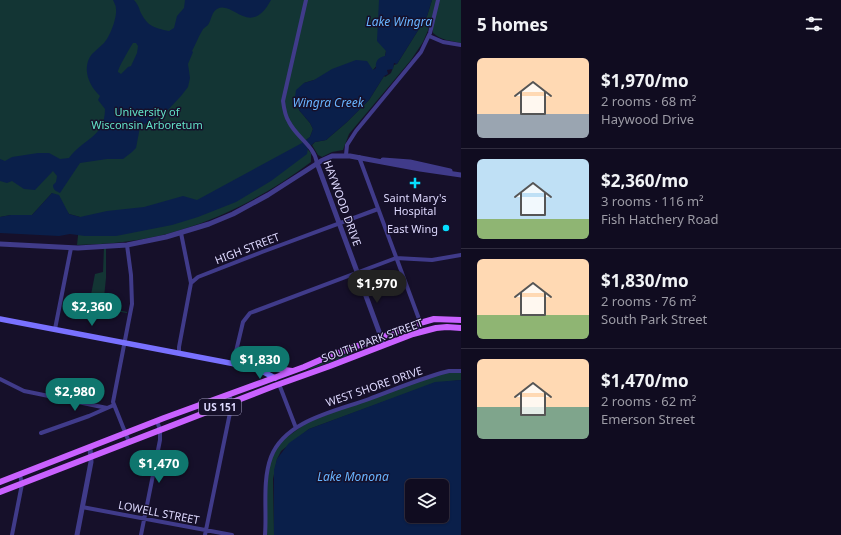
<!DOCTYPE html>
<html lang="en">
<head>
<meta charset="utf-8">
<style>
  :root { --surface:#100c20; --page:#1e1a2d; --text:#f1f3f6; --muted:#9c9ba5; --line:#302c3e; --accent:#0f766e }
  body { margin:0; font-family:"Noto Sans",sans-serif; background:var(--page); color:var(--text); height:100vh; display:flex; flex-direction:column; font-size:15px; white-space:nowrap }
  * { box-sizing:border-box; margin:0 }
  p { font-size:13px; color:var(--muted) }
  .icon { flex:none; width:22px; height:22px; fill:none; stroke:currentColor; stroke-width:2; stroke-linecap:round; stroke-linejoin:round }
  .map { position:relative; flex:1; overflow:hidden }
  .details { display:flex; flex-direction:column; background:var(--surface); width:380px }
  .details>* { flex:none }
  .tools { position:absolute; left:405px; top:479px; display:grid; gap:8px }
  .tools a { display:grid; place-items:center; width:44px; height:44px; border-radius:6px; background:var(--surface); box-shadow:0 1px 3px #0004,0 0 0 1px var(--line); font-size:20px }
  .price { position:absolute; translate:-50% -34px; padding:0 9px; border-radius:14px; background:var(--accent); color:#fff; font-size:13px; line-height:26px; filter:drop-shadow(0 1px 2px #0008) }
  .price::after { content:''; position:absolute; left:50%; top:24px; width:12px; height:9px; margin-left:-6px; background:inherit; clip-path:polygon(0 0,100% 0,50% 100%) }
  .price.selected { background:#222; color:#fff }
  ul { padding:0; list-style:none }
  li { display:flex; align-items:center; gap:12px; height:100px; padding:0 16px }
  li+li { border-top:1px solid var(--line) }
  li span { display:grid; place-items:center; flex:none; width:112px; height:80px; border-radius:6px; color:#555 }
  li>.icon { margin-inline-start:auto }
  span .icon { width:48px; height:48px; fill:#fffc; stroke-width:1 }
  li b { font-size:17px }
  h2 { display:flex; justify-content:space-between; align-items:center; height:48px; padding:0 16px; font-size:17px }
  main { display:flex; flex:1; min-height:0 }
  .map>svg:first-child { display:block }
  .green { fill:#133534 }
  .water { fill:#0a1f4a; fill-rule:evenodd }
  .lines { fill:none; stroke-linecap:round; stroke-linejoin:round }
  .minor { stroke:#403b8a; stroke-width:4 }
  .tertiary { stroke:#403b8a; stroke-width:5 }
  .secondary { stroke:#7971ff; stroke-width:5.5 }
  .primary { stroke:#c961ff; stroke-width:6 }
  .poi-dot { fill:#06deff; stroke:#16102a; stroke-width:1.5 }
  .labels { text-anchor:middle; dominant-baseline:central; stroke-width:3; stroke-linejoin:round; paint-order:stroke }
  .shield { fill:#16102a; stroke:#a39dbf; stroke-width:1 }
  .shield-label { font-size:10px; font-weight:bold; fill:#dfdaff }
  .park-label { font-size:11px; fill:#62e3c7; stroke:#16102a }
  .poi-label { font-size:11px; fill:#dfdaff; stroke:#16102a }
  .street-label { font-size:11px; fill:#dfdaff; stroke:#16102a }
  .water-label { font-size:12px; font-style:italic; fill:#68b4ff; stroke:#16102a }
</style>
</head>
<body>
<main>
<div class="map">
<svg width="461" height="535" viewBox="0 0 461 535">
  <rect width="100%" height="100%" fill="#16102a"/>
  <path class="green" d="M 0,0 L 379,0 L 386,51 L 385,56 L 373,70 L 314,80 L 304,83 L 299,110 L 310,123 L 313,129 L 310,137 L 302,143 L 311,153 L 311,162 C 256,203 193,234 123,242 C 108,244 92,244 77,245 L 80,217 L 69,214 L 52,193 L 32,215 L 11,215 L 0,217 Z
    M 432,0 L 461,0 L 461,43 C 452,41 440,40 433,33 L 433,30 L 429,28 L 423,42 L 411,60 L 349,134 L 343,150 L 332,152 L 322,157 L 318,155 L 312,145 L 315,142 L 326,140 L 347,122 L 369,100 L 384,76 L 385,77 L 391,73 L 394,65 L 397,64 L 427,16 Z
    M 106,246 L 106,278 L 103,307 L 127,312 L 127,313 L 63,302 L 64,301 L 89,305 L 95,274 L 103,272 L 104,247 Z
    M 358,349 L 345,357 L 308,370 L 308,369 L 322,363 Z
    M 461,372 L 461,380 L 435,383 L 309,429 L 281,451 L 277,459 L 273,479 L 274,535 L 265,535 L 267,468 L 279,443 L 309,421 L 441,373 Z"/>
  <path class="water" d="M 113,0 L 134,0 C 137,3 139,7 140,11 C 147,26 154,28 169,31 L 174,28 L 177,16 L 184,8 L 185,0 L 271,0 C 250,39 233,0 217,9 C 211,13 212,19 208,25 C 206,27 203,28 202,31 C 198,37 196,44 192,51 L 193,52 L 188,64 L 190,78 L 188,87 L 181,96 L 166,112 L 140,127 L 136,148 L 132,152 L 123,159 L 107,159 L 80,163 L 60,193 C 56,191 53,190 53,185 L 56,182 L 57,176 L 53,171 L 35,190 L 24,189 L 12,181 L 7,183 L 0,181 L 0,159 L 5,161 L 12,157 L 38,153 L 49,153 L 60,159 L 69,158 C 82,139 105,138 105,109 L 98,100 L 100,96 C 89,86 81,68 92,54 C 96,50 100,47 104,43 C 110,37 117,18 116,9 C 116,5 114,3 113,0 ZM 133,43 L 136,43 L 138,46 L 137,53 L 131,66 L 128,67 L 121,74 L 118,72 C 118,68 131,46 133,43 Z
    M 379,0 L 432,0 L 427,16 L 397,64 L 394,63 L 393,69 L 387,70 L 388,74 L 384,76 L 369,100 L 347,122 L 326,140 L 315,142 L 308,148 L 307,154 L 271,181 L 236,202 L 198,217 L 172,225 L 116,236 L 85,236 L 70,234 L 59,236 L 0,233 L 0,217 L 11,215 L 32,215 L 52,193 L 59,195 L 69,214 L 80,217 L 107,211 L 144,207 L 183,196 L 197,200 L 302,143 L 310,137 L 313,129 L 310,123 L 299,110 L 295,97 L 296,90 L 304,83 L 314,80 L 332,69 L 356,60 L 367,61 L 373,70 L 376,68 C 375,62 378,57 385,56 L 386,51 L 377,41 Z
    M 461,380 L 461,535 L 274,535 L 274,470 L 277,459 L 289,443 L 309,429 L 435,382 ZM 412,486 L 442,486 L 442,516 L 412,516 Z"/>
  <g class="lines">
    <path class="minor" d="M 306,0 L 283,101 C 284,109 285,116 289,122 C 297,138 314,145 317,163
      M 429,36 L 443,42 L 461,45
      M 346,155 L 347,145 L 356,131 L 421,52 L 430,33 L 438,0
      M 359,157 L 419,319 L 419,326 L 416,333
      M 181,233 L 191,283
      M 127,245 L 131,275 L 132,304 L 113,402 L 129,442
      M 55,329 L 71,248
      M 179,353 L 179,347 L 191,283 L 198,277 L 262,252 L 378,209
      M 233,364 L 243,322 L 250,313 L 396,258 L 432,260 L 461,255
      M 0,379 L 24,391 L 34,393 L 107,408
      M 279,384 L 296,428
      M 41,433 L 89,416 L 114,405
      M 82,507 L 232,535
      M 12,535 L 22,484 L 20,475
      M 141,535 L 160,440 L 160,430 L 157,421
      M 205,535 L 232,403 L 229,395
      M 265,535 C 267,510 262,481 271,457 C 285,420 337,411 369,399 C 393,390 417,380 441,373 L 449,371 L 461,371"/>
    <path class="tertiary" d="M 383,160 L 410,162 L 450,171
      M 317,163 L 384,345
      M 0,244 L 78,248 L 127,245 L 166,237 L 209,224 L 233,214 L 268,195 L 321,161 L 332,156 L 350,156 L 420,169 L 461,175
      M 77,535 L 91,462 L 90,448"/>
    <path class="secondary" d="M 0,319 L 256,368 L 275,378"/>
    <path class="primary" d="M 263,367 L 292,371
      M 0,482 L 164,418 L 304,367 L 327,357 L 420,323 L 434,319 L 461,320
      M 0,492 L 274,386 L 330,366 L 413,334 L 436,328 L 447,327 L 461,328"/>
  </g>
  <g class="poi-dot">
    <path d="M413 177h4v4h4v4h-4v4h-4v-4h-4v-4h4z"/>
    <circle cx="446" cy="228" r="4"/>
  </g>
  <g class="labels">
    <rect class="shield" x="199" y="399" width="42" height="16" rx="3"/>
    <g class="shield-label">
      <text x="220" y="407">US 151</text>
    </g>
    <g class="park-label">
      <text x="147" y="111">University of<tspan x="147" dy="13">Wisconsin Arboretum</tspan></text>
    </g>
    <g class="poi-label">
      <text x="415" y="197">Saint Mary's<tspan x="415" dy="13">Hospital</tspan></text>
      <text x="438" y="228" text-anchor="end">East Wing</text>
    </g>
    <g class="street-label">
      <text transform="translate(343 203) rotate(70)">HAYWOOD DRIVE</text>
      <text transform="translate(247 248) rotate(-21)">HIGH STREET</text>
      <text transform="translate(372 340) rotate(-20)">SOUTH PARK STREET</text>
      <text transform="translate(374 386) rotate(-19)">WEST SHORE DRIVE</text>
      <text transform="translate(159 512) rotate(11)">LOWELL STREET</text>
    </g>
    <g class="water-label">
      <text x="399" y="21">Lake Wingra</text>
      <text x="328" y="102">Wingra Creek</text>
      <text x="353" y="476">Lake Monona</text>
    </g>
  </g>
</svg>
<div class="tools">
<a><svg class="icon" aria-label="layers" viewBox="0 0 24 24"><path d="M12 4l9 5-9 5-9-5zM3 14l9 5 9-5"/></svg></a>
</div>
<b class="price selected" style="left:377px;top:304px">$1,970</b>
<b class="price" style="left:92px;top:327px">$2,360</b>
<b class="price" style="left:260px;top:380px">$1,830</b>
<b class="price" style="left:75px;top:412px">$2,980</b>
<b class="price" style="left:159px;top:484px">$1,470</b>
</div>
<section class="details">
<h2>5 homes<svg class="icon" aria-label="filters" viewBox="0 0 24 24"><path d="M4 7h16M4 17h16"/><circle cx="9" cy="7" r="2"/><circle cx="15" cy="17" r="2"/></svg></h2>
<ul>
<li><span style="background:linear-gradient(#ffd9b3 70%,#9aa5b1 0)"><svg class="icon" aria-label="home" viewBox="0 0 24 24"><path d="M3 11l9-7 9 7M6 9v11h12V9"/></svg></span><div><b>$1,970/mo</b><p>2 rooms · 68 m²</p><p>Haywood Drive</p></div></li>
<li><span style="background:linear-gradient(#bfe0f5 75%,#8fb573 0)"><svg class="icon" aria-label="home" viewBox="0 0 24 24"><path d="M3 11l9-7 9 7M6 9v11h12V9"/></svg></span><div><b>$2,360/mo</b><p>3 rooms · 116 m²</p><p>Fish Hatchery Road</p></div></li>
<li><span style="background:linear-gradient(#ffd9b3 70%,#8fb573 0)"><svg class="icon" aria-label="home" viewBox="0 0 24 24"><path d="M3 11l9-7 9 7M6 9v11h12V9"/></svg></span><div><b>$1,830/mo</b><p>2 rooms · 76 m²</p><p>South Park Street</p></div></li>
<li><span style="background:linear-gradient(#ffd9b3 60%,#7fa58c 0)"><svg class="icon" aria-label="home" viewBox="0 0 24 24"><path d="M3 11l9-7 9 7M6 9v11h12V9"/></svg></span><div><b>$1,470/mo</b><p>2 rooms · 62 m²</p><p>Emerson Street</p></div></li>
</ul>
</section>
</main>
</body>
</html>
